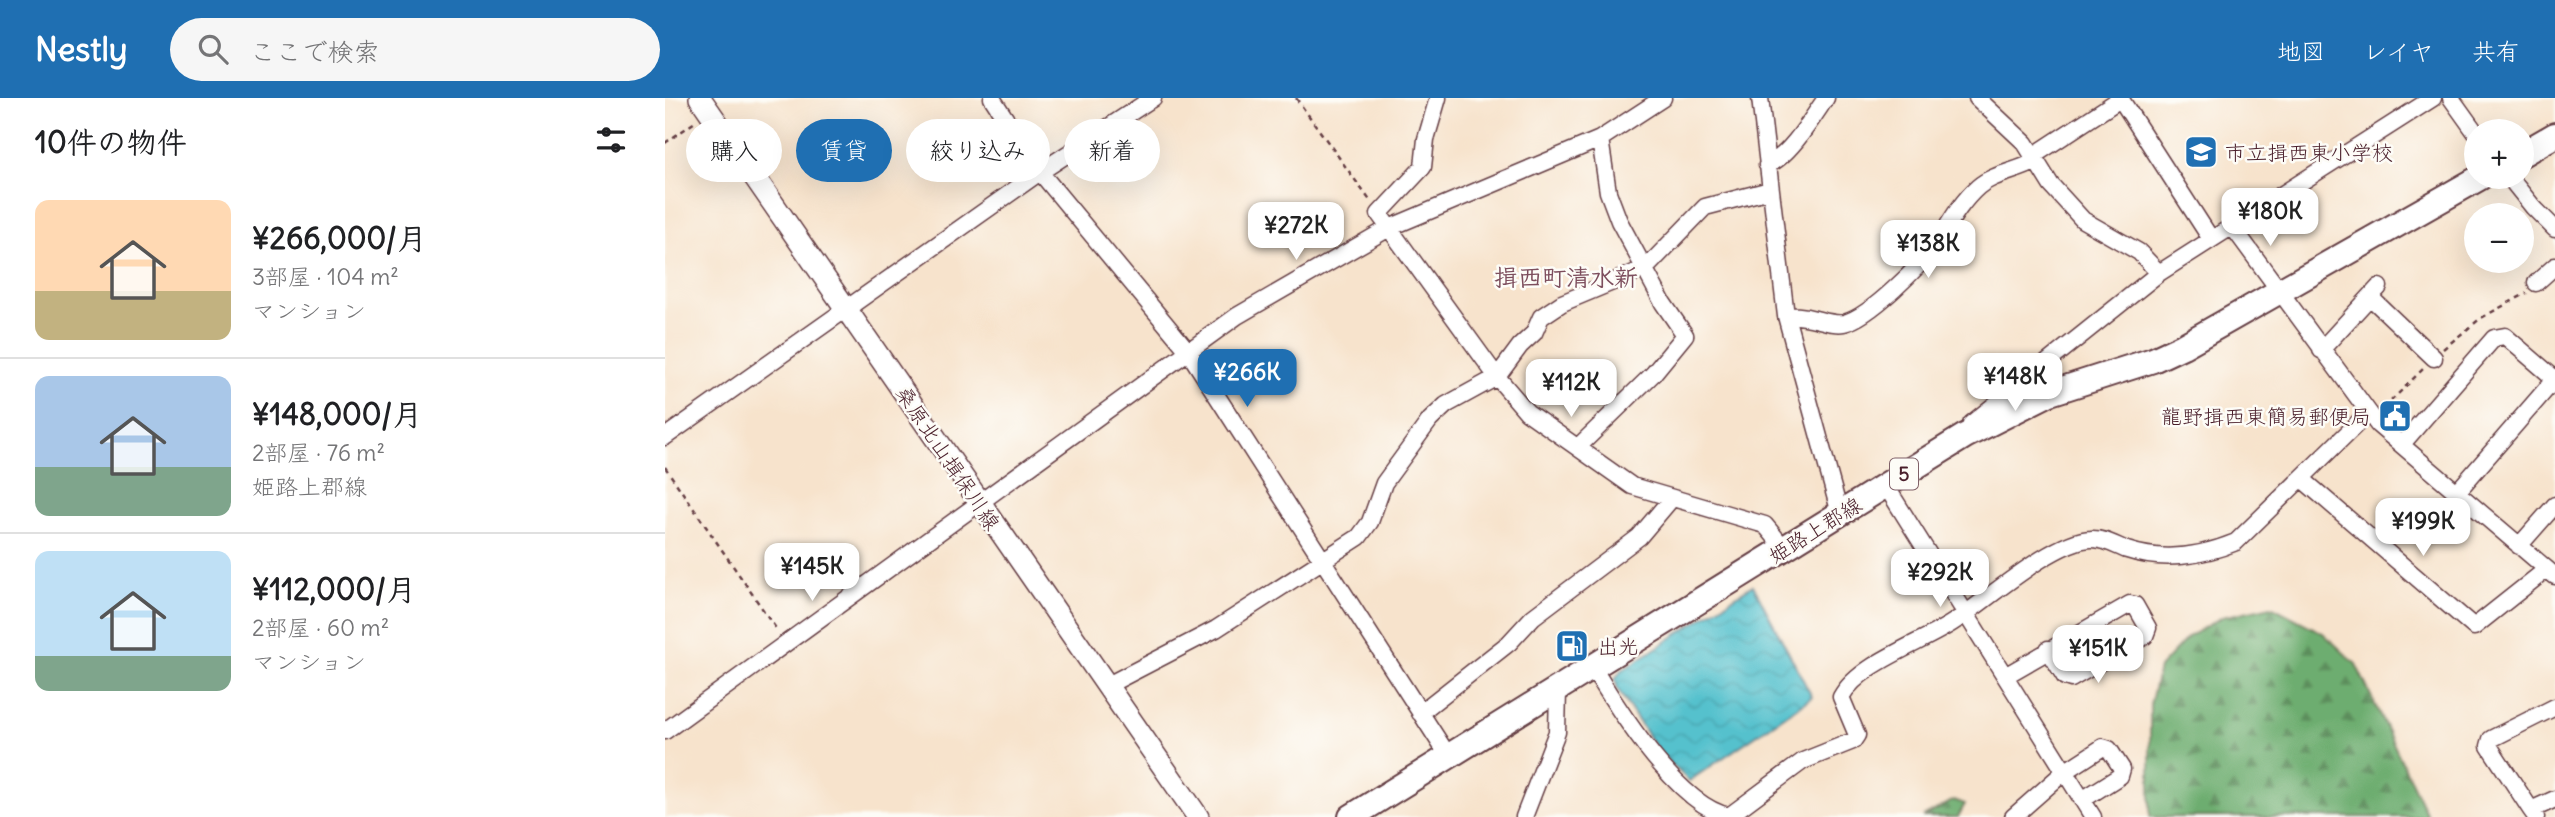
<!DOCTYPE html>
<html lang="ja">
<head>
<meta charset="utf-8">
<style>
  :root { --surface:#fff; --page:#f6f6f6; --text:#202124; --muted:#757577; --line:#e0e0e0; --accent:#1f6fb2 }
  body { margin:0; font-family:Delius,"Klee One",sans-serif; background:var(--page); color:var(--text); height:100vh; display:flex; flex-direction:column; font-size:26px; white-space:nowrap }
  * { box-sizing:border-box; margin:0 }
  p { font-size:23px; color:var(--muted) }
  .icon { flex:none; width:38px; height:38px; fill:none; stroke:currentColor; stroke-width:2; stroke-linecap:round; stroke-linejoin:round }
  .map { position:relative; flex:1; overflow:hidden }
  .panel { display:flex; flex-direction:column; background:var(--surface); width:665px }
  .panel>* { flex:none }
  .hud { position:absolute; left:21px; top:21px; width:665px; height:63px; display:flex; gap:14px }
  .buttons { position:absolute; left:1799px; top:21px; display:grid; gap:14px }
  .buttons a { display:grid; place-items:center; width:70px; height:70px; border-radius:50%; background:var(--surface); box-shadow:0 7px 28px #0002; font-size:35px }
  .price { position:absolute; translate:-50% -60px; padding:0 16px; border-radius:14px; background:#fff; color:#222; font-size:23px; line-height:46px; filter:drop-shadow(0 2px 4px #0008) }
  .price::after { content:''; position:absolute; left:50%; top:42px; width:21px; height:16px; margin-left:-10px; background:inherit; clip-path:polygon(0 0,100% 0,50% 100%) }
  .price.active { background:var(--accent); color:#fff }
  ul { padding:0; list-style:none }
  li { display:flex; align-items:center; gap:21px; height:175px; padding:0 35px }
  li+li { border-top:2px solid var(--line) }
  li span { display:grid; place-items:center; flex:none; width:196px; height:140px; border-radius:14px; color:#555 }
  li>.icon { margin-inline-start:auto }
  span .icon { width:84px; height:84px; fill:#fffc; stroke-width:1 }
  li b { font-size:30px }
  h2 { display:flex; justify-content:space-between; align-items:center; height:84px; padding:0 35px; font-size:30px }
  .pill { padding:0 24px; border-radius:32px; background:var(--surface); box-shadow:0 7px 28px #0002; font-size:24px; line-height:63px }
  .pill.active { background:var(--accent); color:#fff }
  header { display:flex; align-items:center; gap:42px; box-sizing:border-box; height:98px; padding:0 35px; background:var(--accent); color:#fff }
  header strong { font-size:33px }
  nav { display:flex; gap:38px; margin-inline-start:auto; font-size:24px }
  .search { width:490px; height:63px; background:var(--page); display:flex; align-items:center; gap:18px; box-sizing:border-box; padding:0 24px; border-radius:38px; color:var(--muted); font-size:26px }
  main { display:flex; flex:1; min-height:0 }
  .map>svg:first-child { display:block }
  .forest { fill:url(#forest-firs); stroke:#5c664d; stroke-width:2 }
  .water { fill:url(#water-waves); stroke:#4f707c; stroke-width:2 }
  .lines { fill:none; stroke-linecap:round; stroke-linejoin:round }
  .minor-casing { stroke:#643c43; stroke-width:19 }
  .secondary-casing { stroke:#643c43; stroke-width:24 }
  .primary-casing { stroke:#643c43; stroke-width:28 }
  .path { stroke:#643c43; stroke-width:2.5; stroke-dasharray:5 5; stroke-linecap:butt }
  .minor { stroke:#fff; stroke-width:16 }
  .secondary { stroke:#fff; stroke-width:21 }
  .primary { stroke:#fff; stroke-width:24 }
  .labels { text-anchor:middle; dominant-baseline:central; stroke-width:5; stroke-linejoin:round; paint-order:stroke }
  .shield { fill:#fdfcf7; stroke:#806168; stroke-width:2 }
  .shield-label { font-size:19px; font-weight:bold; fill:#4a1f2b }
  .poi-label { font-size:21px; fill:#4a1f2b; stroke:#fdfcf7; text-anchor:start }
  .street-label { font-size:21px; fill:#4a1f2b; stroke:#fdfcf7 }
  .quarter-label { font-size:24px; font-weight:bold; fill:#7d4e5d; stroke:#fdfcf7 }
</style>
</head>
<body>
<header>
<strong>Nestly</strong>
<div class="search"><svg class="icon" aria-label="search" viewBox="0 0 24 24"><circle cx="10" cy="10" r="6"/><path d="M15 15l6 6"/></svg>ここで検索</div>
<nav><a>地図</a><a>レイヤ</a><a>共有</a></nav>
</header>
<main>
<section class="panel">
<h2>10件の物件<svg class="icon" aria-label="filters" viewBox="0 0 24 24"><path d="M4 7h16M4 17h16"/><circle cx="9" cy="7" r="2"/><circle cx="15" cy="17" r="2"/></svg></h2>
<ul>
<li><span style="background:linear-gradient(#ffd9b3 65%,#c2b280 0)"><svg class="icon" aria-label="home" viewBox="0 0 24 24"><path d="M3 11l9-7 9 7M6 9v11h12V9"/></svg></span><div><b>¥266,000/月</b><p>3部屋 · 104 m²</p><p>マンション</p></div></li>
<li><span style="background:linear-gradient(#a9c7e8 65%,#7fa58c 0)"><svg class="icon" aria-label="home" viewBox="0 0 24 24"><path d="M3 11l9-7 9 7M6 9v11h12V9"/></svg></span><div><b>¥148,000/月</b><p>2部屋 · 76 m²</p><p>姫路上郡線</p></div></li>
<li><span style="background:linear-gradient(#bfe0f5 75%,#7fa58c 0)"><svg class="icon" aria-label="home" viewBox="0 0 24 24"><path d="M3 11l9-7 9 7M6 9v11h12V9"/></svg></span><div><b>¥112,000/月</b><p>2部屋 · 60 m²</p><p>マンション</p></div></li>
</ul>
</section>
<div class="map">
<svg width="1890" height="719" viewBox="0 0 1890 719">
  <defs>
    <pattern id="forest-firs" width="22" height="20" patternUnits="userSpaceOnUse" patternTransform="scale(1.75)"><rect width="22" height="20" fill="#6dad6f"/><path d="M5 1l3.5 6h-7zM16 11l3.5 6h-7z" fill="#5c8c5b"/></pattern>
    <pattern id="water-waves" width="16" height="10" patternUnits="userSpaceOnUse" patternTransform="scale(1.75)"><rect width="16" height="10" fill="#54c1cd"/><path d="M0 5q4-4 8 0t8 0" fill="none" stroke="#4ba5b0"/></pattern>
  </defs>
  <rect width="100%" height="100%" fill="#fdfcf7"/>
  <filter id="ink" filterUnits="userSpaceOnUse"><feTurbulence type="fractalNoise" baseFrequency=".0143" numOctaves="2"/><feDisplacementMap in="SourceGraphic" scale="14" xChannelSelector="R" yChannelSelector="G"/><feConvolveMatrix kernelMatrix="1 2 1 2 8 2 1 2 1" color-interpolation-filters="sRGB"/></filter>
  <filter id="wash" filterUnits="userSpaceOnUse"><feTurbulence type="fractalNoise" baseFrequency=".00686" numOctaves="4" result="noise"/><feDisplacementMap in="SourceGraphic" scale="28" xChannelSelector="R" yChannelSelector="G"/><feGaussianBlur stdDeviation="1.57" result="paint"/><feColorMatrix in="noise" values="0 0 0 0 0 0 0 0 0 0 0 0 0 0 0 0 0 1.4 0 .05"/><feComposite in="paint" operator="in"/></filter>
  <g filter="url(#wash)">
    <rect width="100%" height="100%" fill="#f7e3cc"/>
    <path class="forest" d="M 1606,508 L 1658,535 L 1691,566 L 1763,719 L 1485,719 L 1485,607 L 1494,570 L 1523,539 L 1557,519 Z
      M 1289,702 L 1300,706 L 1293,719 L 1258,719 Z"/>
    <path class="water" d="M 1088,487 L 1147,599 L 1024,683 L 993,653 L 953,592 L 950,581 L 956,573 Z"/>
  </g>
  <g filter="url(#ink)">
    <g class="lines">
      <defs>
        <path id="minor" d="M 327,0 L 375,74 L 523,253 L 784,659
          M 773,0 L 761,41 L 758,69 L 714,116 L 832,279 L 862,314 L 967,388 L 1100,427 L 1119,450
          M 1095,0 L 1121,218 L 1175,416
          M 1312,0 L 1360,45 L 1386,87 L 1418,122 L 1474,154 L 1494,175
          M 1455,0 L 1546,141
          M 1786,0 L 1811,35
          M 1368,58 L 1455,1
          M 1102,67 C 1124,59 1148,19 1161,0
          M 1844,79 L 1868,109 L 1890,131
          M 1567,128 L 1713,327 L 1890,478
          M 1871,185 L 1890,168
          M 1705,199 L 1769,260
          M 1121,218 C 1143,215 1164,228 1179,225 C 1205,219 1256,167 1272,145 C 1284,126 1295,105 1313,89 C 1329,75 1352,74 1371,63
          M 1656,252 L 1714,189
          M 1385,295 L 1377,286 L 1374,271 L 1494,175 L 1768,0
          M 1306,326 L 1374,271
          M 0,339 L 375,74 L 488,0
          M 1737,346 L 1829,240 L 1840,238 L 1890,281
          M 914,348 L 988,276 L 1020,237 L 998,205 L 954,123 L 943,94 L 935,41
          M 1637,381 L 1809,529 L 1882,471
          M 1221,388 L 1428,719
          M 1792,394 L 1890,281
          M 1854,448 L 1890,407
          M 928,570 C 954,613 1014,708 1064,718 L 1138,663 L 1188,643 L 1192,637 L 1176,599 C 1194,565 1258,545 1290,523 C 1322,502 1389,442 1426,441 C 1439,440 1451,448 1462,452 C 1498,464 1537,458 1571,444 L 1703,315
          M 1340,578 L 1465,506 L 1470,507 L 1483,530 L 1480,538 L 1406,581 L 1400,579 L 1383,551
          M 441,588 L 551,531 L 694,439 L 705,424 L 719,385 L 765,322 L 781,307 L 832,279 L 855,248 L 869,235 L 876,219 L 897,205 L 981,170 L 1040,109 L 1105,92
          M 755,615 L 844,545 L 868,519 L 974,439 L 1007,400
          M 0,633 L 572,218 L 724,130 L 935,41 L 998,0
          M 1866,712 L 1824,648 L 1826,641 L 1890,609
          M 859,719 L 892,634 L 893,592
          M 1348,719 L 1398,675 L 1438,649 L 1444,651 L 1457,671 L 1455,678 L 1417,702
          M 1871,719 L 1866,712 L 1890,701"/>
        <path id="secondary" d="M 35,0 L 533,719"/>
        <path id="primary" d="M 1857,56 L 1890,37
          M 686,719 L 1300,338 L 1385,295 L 1488,262 L 1518,248 L 1816,79"/>
      </defs>
      <use href="#minor" class="minor-casing"/>
      <use href="#secondary" class="secondary-casing"/>
      <use href="#primary" class="primary-casing"/>
      <path class="path" d="M 631,0 L 706,104
        M 0,45 L 30,24
        M 1778,251 L 1816,220 L 1862,195
        M 1719,310 L 1759,270
        M 0,369 L 112,532"/>
      <use href="#minor" class="minor"/>
      <use href="#secondary" class="secondary"/>
      <use href="#primary" class="primary"/>
    </g>
  </g>
  <defs>
    <symbol id="school-square" viewBox="-11 -11 22 22"><rect x="-9" y="-9" width="18" height="18" rx="4" fill="#1f6fb2" stroke="#fdfcf7"/><path d="M0-5L7-2L0 1L-7-2ZM-4 1L0 2.5L4 1V4Q0 6-4 4Z" fill="#fff"/></symbol>
    <symbol id="civic-square" viewBox="-11 -11 22 22"><rect x="-9" y="-9" width="18" height="18" rx="4" fill="#1f6fb2" stroke="#fdfcf7"/><path d="M-.6-6.5H3V-4.5H.6V-3L4-1V1h2V6H-6V1h2V-1L-.6-3ZM-1.2 2.5V6h2.4V2.5Z" fill="#fff"/></symbol>
    <symbol id="fuel-square" viewBox="-11 -11 22 22"><rect x="-9" y="-9" width="18" height="18" rx="4" fill="#1f6fb2" stroke="#fdfcf7"/><path d="M-5.5-6h7V0h2V4h1.3V-2.5L3-4.5l.8-.8L6-3V5H2.5V1h-1V6h-7ZM-4.2-4.7v3.2H.2V-4.7Z" fill="#fff"/></symbol>
  </defs>
  <g fill-rule="evenodd">
    <use href="#school-square" x="1517" y="35" width="38" height="38"/>
    <use href="#civic-square" x="1711" y="299" width="38" height="38"/>
    <use href="#fuel-square" x="888" y="529" width="38" height="38"/>
  </g>
  <g class="labels">
    <rect class="shield" x="1225" y="360.5" width="28" height="31" rx="5"/>
    <g class="shield-label">
      <text x="1239" y="376">5</text>
    </g>
    <g class="poi-label">
      <text x="1560" y="54">市立揖西東小学校</text>
      <text x="1706" y="318" text-anchor="end">龍野揖西東簡易郵便局</text>
      <text x="932" y="548">出光</text>
    </g>
    <g class="street-label">
      <text transform="translate(283 360) rotate(56)">桑原北山揖保川線</text>
      <text transform="translate(1150 432) rotate(-32)">姫路上郡線</text>
    </g>
    <g class="quarter-label">
      <text x="901" y="179">揖西町清水新</text>
    </g>
  </g>
</svg>
<div class="buttons">
<a>+</a>
<a>−</a>
</div>
<b class="price" style="left:1605px;top:150px">¥180K</b>
<b class="price" style="left:631px;top:164px">¥272K</b>
<b class="price" style="left:1263px;top:182px">¥138K</b>
<b class="price active" style="left:582px;top:311px">¥266K</b>
<b class="price" style="left:1350px;top:315px">¥148K</b>
<b class="price" style="left:906px;top:321px">¥112K</b>
<b class="price" style="left:1758px;top:460px">¥199K</b>
<b class="price" style="left:147px;top:505px">¥145K</b>
<b class="price" style="left:1275px;top:511px">¥292K</b>
<b class="price" style="left:1433px;top:587px">¥151K</b>
<div class="hud">
<a class="pill">購入</a>
<a class="pill active">賃貸</a>
<a class="pill">絞り込み</a>
<a class="pill">新着</a>
</div>
</div>
</main>
</body>
</html>
